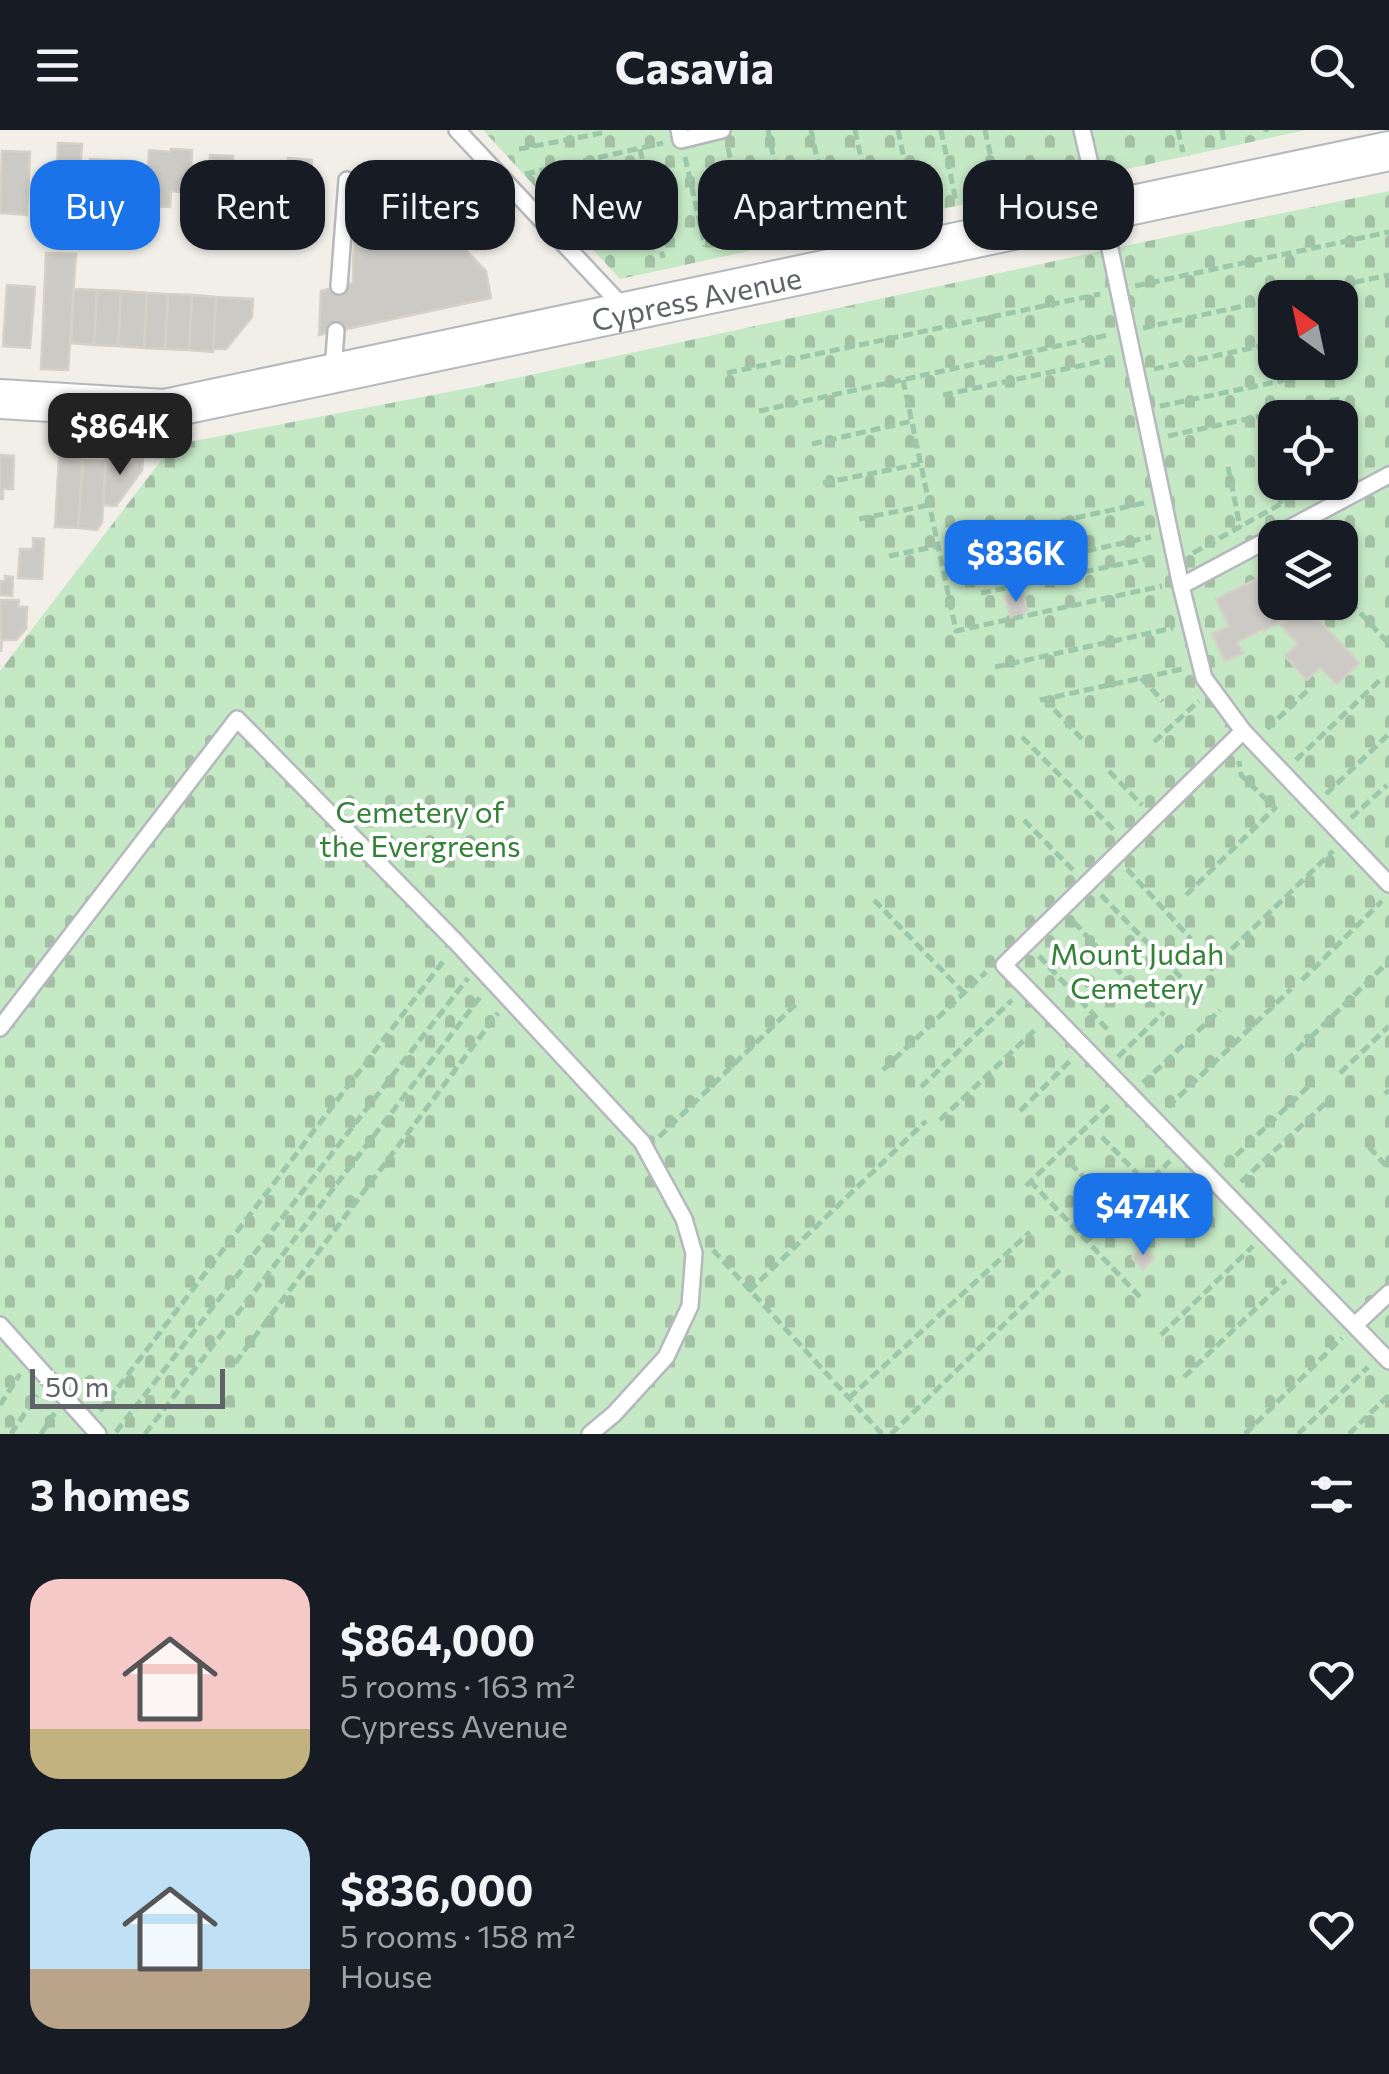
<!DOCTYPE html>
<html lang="en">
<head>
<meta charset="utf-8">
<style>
  :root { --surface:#171b24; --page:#20242c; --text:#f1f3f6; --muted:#9ea1a6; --accent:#1a73e8 }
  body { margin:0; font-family:Commissioner,sans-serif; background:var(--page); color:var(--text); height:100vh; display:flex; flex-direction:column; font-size:38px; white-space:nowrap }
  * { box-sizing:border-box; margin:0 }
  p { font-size:32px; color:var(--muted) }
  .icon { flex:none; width:55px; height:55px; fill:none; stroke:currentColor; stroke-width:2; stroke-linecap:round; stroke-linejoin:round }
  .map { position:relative; height:1304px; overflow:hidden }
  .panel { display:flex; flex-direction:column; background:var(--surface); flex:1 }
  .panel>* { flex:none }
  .guide { position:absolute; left:30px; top:30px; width:1330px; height:90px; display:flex; gap:20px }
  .needle { width:65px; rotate:327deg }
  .fabs { position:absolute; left:1258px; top:150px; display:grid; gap:20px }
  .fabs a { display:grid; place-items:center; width:100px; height:100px; border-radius:20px; background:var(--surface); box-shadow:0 2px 8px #0004; font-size:50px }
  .scale { position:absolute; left:30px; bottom:25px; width:195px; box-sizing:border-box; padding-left:10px; border:5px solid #5f6368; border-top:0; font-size:28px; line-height:35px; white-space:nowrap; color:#5f6368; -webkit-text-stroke:8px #fff; paint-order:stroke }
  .price { position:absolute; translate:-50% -85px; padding:0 22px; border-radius:20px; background:var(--accent); color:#fff; font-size:32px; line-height:65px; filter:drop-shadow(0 2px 5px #0008) }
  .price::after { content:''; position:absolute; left:50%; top:60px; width:30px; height:22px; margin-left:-15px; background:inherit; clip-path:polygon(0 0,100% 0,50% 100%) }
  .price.selected { background:#222; color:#fff }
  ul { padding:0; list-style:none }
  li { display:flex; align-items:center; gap:30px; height:250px; padding:0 30px }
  li span { display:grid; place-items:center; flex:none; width:280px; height:200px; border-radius:30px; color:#555 }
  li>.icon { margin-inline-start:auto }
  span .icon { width:120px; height:120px; fill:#fffc; stroke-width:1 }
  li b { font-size:42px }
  h2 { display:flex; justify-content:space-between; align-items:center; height:120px; padding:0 30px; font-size:42px }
  .chip { padding:0 35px; border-radius:30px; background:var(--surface); box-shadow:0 2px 8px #0004; font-size:35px; line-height:90px }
  .chip.selected { background:var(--accent); color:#fff }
  header { display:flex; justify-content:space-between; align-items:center; height:130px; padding:0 30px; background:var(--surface); font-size:45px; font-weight:700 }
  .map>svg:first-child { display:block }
  .cemetery { fill:url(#cemetery-stones); fill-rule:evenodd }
  .building { fill:#cccac5; stroke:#d6d1c6; stroke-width:2.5 }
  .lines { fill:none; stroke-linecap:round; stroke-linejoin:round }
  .service-casing { stroke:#b5b8bc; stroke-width:20 }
  .tertiary-casing { stroke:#b5b8bc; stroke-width:42 }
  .path { stroke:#9cc7a9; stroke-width:5; stroke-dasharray:10 5; stroke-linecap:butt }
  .service { stroke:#fff; stroke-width:15 }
  .tertiary { stroke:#fff; stroke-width:38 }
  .labels { text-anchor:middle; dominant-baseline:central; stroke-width:8; stroke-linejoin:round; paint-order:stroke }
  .street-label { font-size:30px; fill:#5f6368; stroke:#fff }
  .park-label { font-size:30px; fill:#348238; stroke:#fff }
</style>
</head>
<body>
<header><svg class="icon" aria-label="menu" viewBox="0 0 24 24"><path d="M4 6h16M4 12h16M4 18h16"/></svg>Casavia<svg class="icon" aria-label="search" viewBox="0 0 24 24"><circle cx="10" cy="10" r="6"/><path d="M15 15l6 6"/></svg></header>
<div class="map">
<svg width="1389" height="1304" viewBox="0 0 1389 1304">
  <defs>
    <pattern id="cemetery-stones" width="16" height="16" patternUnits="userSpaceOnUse" patternTransform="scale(2.5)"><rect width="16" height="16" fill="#c5e8c5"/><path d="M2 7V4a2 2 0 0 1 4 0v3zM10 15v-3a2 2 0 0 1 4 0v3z" fill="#a3c0a4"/></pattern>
  </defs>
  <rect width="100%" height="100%" fill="#f1efe8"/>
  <path class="cemetery" d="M 483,0 L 1306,0 L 620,149 Z
    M 1389,61 L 1389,1304 L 0,1304 L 0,541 L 173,315 L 479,256 L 1110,119 ZM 1275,168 L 1340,168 L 1340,232 L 1275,232 ZM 1275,288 L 1340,288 L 1340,352 L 1275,352 ZM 1275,408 L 1340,408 L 1340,472 L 1275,472 Z"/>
  <path class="building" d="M 58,13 L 82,14 L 80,45 L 75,45 L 74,61 L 62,60 L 63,43 L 57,43 Z
    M 171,19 L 192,20 L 190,63 L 171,61 L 170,77 L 146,76 L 149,20 L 171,22 Z
    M 2,21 L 30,22 L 27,85 L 0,83 Z
    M 210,25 L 233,26 L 228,99 L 205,97 Z
    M 288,28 L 312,30 L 307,102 L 283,100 Z
    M 90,29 L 110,30 L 106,92 L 87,91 Z
    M 110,30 L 132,31 L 129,93 L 106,92 Z
    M 232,34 L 259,36 L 255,101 L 228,99 Z
    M 259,36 L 287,37 L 283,102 L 255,101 Z
    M 359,40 L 391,42 L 486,141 L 491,168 L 319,205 L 321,161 L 353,153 L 353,130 Z
    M 46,123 L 76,124 L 68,240 L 41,239 Z
    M 7,155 L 35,157 L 30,218 L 3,216 Z
    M 74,159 L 97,160 L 94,215 L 71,213 Z
    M 97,160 L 121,161 L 118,216 L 94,215 Z
    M 121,161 L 147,163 L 144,218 L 118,216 Z
    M 147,163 L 168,164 L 165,219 L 144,218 Z
    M 168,164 L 192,165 L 189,220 L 165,219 Z
    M 192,165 L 216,167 L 213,222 L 189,220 Z
    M 216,167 L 253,169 L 252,187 L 226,219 L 213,219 Z
    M 0,325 L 14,326 L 13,359 L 3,359 L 3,369 L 0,369 Z
    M 106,327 L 143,329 L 142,340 L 116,376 L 103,375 Z
    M 59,328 L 83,330 L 78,398 L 55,397 Z
    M 83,330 L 106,331 L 102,392 L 97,400 L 78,398 Z
    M 33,408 L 44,409 L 42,449 L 18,448 L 20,419 L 33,419 Z
    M 1273,441 L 1275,470 L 1269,473 L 1273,482 L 1288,487 L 1264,501 L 1263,499 L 1237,512 L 1243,523 L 1225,531 L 1212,504 L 1229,496 L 1216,469 Z
    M 5,446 L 13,447 L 12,466 L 0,465 L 0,451 L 5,451 Z
    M 1023,463 L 1027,480 L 1023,481 L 1024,484 L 1011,487 L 1005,467 Z
    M 0,470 L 19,470 L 18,477 L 27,477 L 26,499 L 16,510 L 2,510 L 1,522 Z
    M 1304,474 L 1359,533 L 1337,554 L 1320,537 L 1307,550 L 1285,526 L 1298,514 L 1281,495 Z
    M 1143,1117 L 1154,1128 L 1143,1139 L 1132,1128 Z"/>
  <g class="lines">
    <defs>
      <path id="service" d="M 457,0 L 625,179
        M 679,0 L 681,10 L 722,0
        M 1082,0 L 1110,119 L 1181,456 L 1204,548 L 1243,601 L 1389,754
        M 339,156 L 347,50
        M 333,240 L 336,201
        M 1181,456 L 1389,345
        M 1243,601 L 1004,835 L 1389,1231
        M 0,898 L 237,589 L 457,813 L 642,1012 L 684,1089 L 694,1123 L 690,1176 L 666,1227 L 614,1284 L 590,1304
        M 0,1195 L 98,1304
        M 1355,1195 L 1389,1163"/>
      <g id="tertiary">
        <path id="s1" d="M 0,269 L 164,279 L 1389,21"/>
      </g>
    </defs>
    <use href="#service" class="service-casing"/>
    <use href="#tertiary" class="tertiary-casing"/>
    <path class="path" d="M 768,0 L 787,94
      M 811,0 L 832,97
      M 855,0 L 874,89
      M 898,0 L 914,78
      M 941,0 L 956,71
      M 985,0 L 999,64
      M 1178,0 L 1183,22
      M 1222,0 L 1224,12
      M 1266,0 L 1266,2
      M 728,18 L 747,105
      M 519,19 L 602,3
      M 640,19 L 663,128
      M 685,27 L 705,116
      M 525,44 L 663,13
      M 1135,156 L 1389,102
      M 1281,168 L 1389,145
      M 1143,198 L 1275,169
      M 1154,239 L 1275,213
      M 727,243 L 1100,164
      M 903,250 L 956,501 L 1162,456
      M 943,265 L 1112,229
      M 1160,276 L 1358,235
      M 759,281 L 1108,205
      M 1168,306 L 1340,269
      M 812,314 L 912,291
      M 1271,321 L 1275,343
      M 1228,337 L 1240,397
      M 1277,352 L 1281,374
      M 823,353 L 920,334
      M 859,389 L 929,375
      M 973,410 L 1144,373
      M 1193,423 L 1320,352
      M 889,426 L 938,416
      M 984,443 L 1151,407
      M 1340,461 L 1389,514
      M 981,463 L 1156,427
      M 995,537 L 1173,498
      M 1141,548 L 1163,571
      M 1044,569 L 1083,610
      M 1040,570 L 1183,539
      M 1267,599 L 1308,560
      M 1022,607 L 1115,701
      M 1154,612 L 1199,571
      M 1296,630 L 1380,550
      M 1109,641 L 1142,675
      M 1326,664 L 1389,604
      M 1351,688 L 1387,655
      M 1024,690 L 1074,741
      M 1127,739 L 1191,809
      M 1101,765 L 1205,872
      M 1186,765 L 1275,678 L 1241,645 L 1239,631
      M 874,770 L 964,863
      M 1074,792 L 1136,860
      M 1039,826 L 1109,901
      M 1210,840 L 1333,721
      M 1302,850 L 1382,771
      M 1307,906 L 1311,908 L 1309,912 L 1305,910 Z
      M 1311,907 L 1389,831
      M 1118,927 L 1164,882
      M 1286,931 L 1306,911
      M 883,940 L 986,842
      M 1340,943 L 1389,896
      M 1143,953 L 1220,880
      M 921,957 L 1012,870
      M 1385,964 L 1389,960
      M 1168,977 L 1291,859
      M 1020,981 L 1071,930
      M 940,990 L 1038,897
      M 659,1007 L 799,871
      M 1102,1007 L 1196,1105
      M 1369,1017 L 1389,1039
      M 1070,1033 L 1117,1081
      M 1225,1036 L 1313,952
      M 1030,1051 L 1142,1169
      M 1241,1052 L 1332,967
      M 1026,1056 L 1112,972
      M 1088,1110 L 1170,1031
      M 713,1120 L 882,1304
      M 749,1161 L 926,991
      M 1161,1205 L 1253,1116
      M 235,1233 L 498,883
      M 1184,1247 L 1286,1150
      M 849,1268 L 1030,1102
      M 0,1275 L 20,1244
      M 100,1281 L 445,829
      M 116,1302 L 468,848
      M 11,1304 L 37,1265
      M 41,1304 L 56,1281
      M 145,1304 L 481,866
      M 891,1304 L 1063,1137
      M 1245,1304 L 1342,1208
      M 1298,1304 L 1368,1237
      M 1349,1304 L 1389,1265"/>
    <use href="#service" class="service"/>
    <use href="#tertiary" class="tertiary"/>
  </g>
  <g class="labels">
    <g class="street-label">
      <text stroke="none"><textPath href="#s1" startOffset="708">Cypress Avenue</textPath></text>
    </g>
    <g class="park-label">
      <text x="420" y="680">Cemetery of<tspan x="420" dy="34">the Evergreens</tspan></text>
      <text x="1137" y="822">Mount Judah<tspan x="1137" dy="34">Cemetery</tspan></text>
    </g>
  </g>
</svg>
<div class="fabs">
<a><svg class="needle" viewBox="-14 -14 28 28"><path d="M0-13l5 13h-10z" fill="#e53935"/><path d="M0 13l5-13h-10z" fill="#9ea1a6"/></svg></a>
<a><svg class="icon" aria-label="locate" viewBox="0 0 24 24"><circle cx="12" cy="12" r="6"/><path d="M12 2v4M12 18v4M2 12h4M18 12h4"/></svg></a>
<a><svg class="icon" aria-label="layers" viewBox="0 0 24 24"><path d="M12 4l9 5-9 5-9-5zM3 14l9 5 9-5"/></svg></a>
</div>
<div class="scale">50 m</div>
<b class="price selected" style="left:120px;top:348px">$864K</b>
<b class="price" style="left:1016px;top:475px">$836K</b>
<b class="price" style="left:1143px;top:1128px">$474K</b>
<div class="guide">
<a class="chip selected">Buy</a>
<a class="chip">Rent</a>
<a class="chip">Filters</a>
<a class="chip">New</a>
<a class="chip">Apartment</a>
<a class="chip">House</a>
</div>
</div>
<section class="panel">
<h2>3 homes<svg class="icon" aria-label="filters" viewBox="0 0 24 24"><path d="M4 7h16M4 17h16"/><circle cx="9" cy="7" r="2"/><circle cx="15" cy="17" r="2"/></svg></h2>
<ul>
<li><span style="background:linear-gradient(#f6c9c9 75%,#c2b280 0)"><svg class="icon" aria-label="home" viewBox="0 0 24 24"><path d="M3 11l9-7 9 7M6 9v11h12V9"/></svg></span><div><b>$864,000</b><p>5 rooms · 163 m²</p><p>Cypress Avenue</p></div><svg class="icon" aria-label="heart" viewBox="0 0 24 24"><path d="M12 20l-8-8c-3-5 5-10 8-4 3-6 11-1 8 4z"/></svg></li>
<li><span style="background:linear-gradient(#bfe0f5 70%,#b9a48a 0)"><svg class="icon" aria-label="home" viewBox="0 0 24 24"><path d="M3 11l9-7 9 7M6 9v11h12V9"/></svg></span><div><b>$836,000</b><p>5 rooms · 158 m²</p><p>House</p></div><svg class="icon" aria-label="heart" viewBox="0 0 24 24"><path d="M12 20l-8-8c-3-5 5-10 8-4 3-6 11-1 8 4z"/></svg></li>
</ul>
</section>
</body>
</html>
